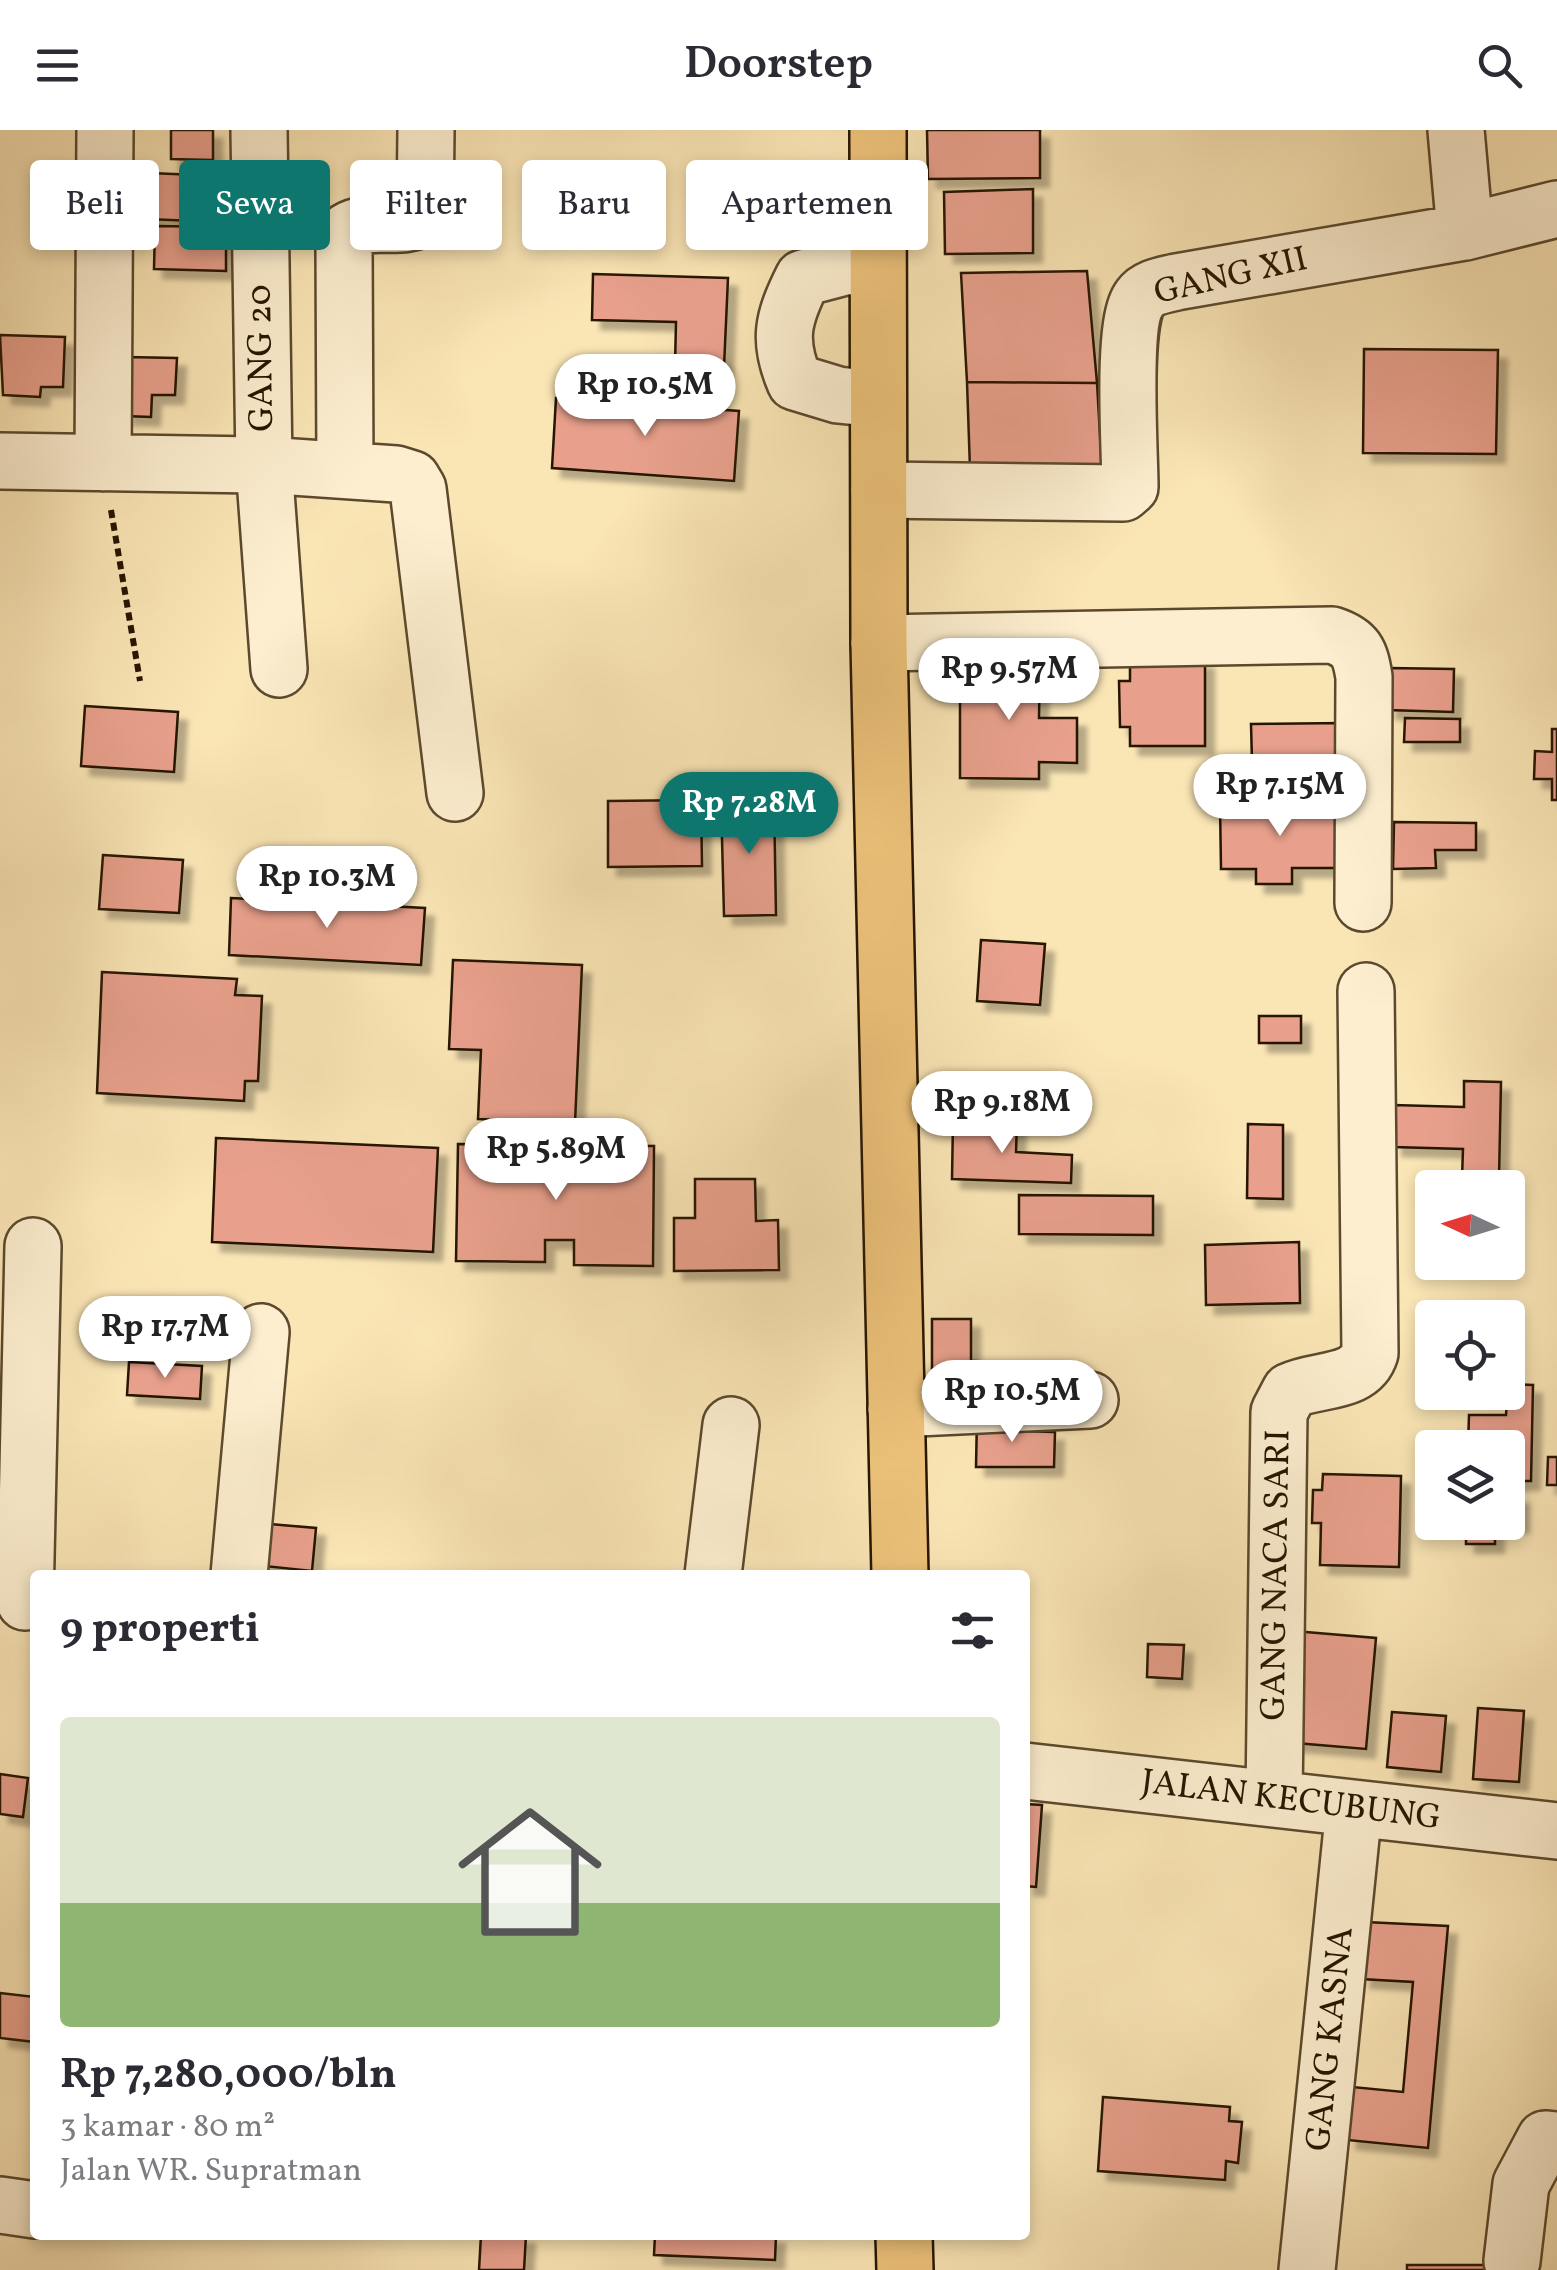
<!DOCTYPE html>
<html lang="id">
<head>
<meta charset="utf-8">
<style>
  :root { --surface:#fff; --page:#f2f2f3; --text:#2b2b33; --muted:#7c7c81; --line:#e1e1e2; --accent:#0f766e }
  body { margin:0; font-family:Vollkorn,serif; background:var(--page); color:var(--text); height:100vh; display:flex; flex-direction:column; font-size:38px; white-space:nowrap }
  * { box-sizing:border-box; margin:0 }
  p { font-size:32px; color:var(--muted) }
  .icon { flex:none; width:55px; height:55px; fill:none; stroke:currentColor; stroke-width:2; stroke-linecap:round; stroke-linejoin:round }
  .map { position:relative; flex:1; overflow:hidden }
  .panel { position:absolute; left:30px; top:1440px; width:1000px; height:670px; display:flex; flex-direction:column; background:var(--surface); border-radius:10px; box-shadow:0 5px 15px #0003 }
  .panel>* { flex:none }
  .top-card { position:absolute; left:30px; top:30px; width:1000px; height:90px; display:flex; gap:20px }
  .needle { width:65px; rotate:274deg }
  .fabs { position:absolute; left:1415px; top:1040px; display:grid; gap:20px }
  .fabs a { display:grid; place-items:center; width:110px; height:110px; border-radius:10px; background:var(--surface); box-shadow:0 5px 15px #0003; font-size:50px }
  .price { position:absolute; translate:-50% -85px; padding:0 22px; border-radius:35px; background:#fff; color:#222; font-size:32px; line-height:65px; filter:drop-shadow(0 2px 5px #0008) }
  .price::after { content:''; position:absolute; left:50%; top:60px; width:30px; height:22px; margin-left:-15px; background:inherit; clip-path:polygon(0 0,100% 0,50% 100%) }
  .price.current { background:var(--accent); color:#fff }
  ul { padding:0; list-style:none }
  li { display:grid; align-content:center; gap:20px; height:530px; padding:0 30px }
  li+li { border-top:2px solid var(--line) }
  li span { display:grid; place-items:center; height:310px; border-radius:10px; color:#555 }
  li>.icon { margin-inline-start:auto }
  span .icon { width:180px; height:180px; fill:#fffc; stroke-width:1 }
  li b { font-size:42px }
  h2 { display:flex; justify-content:space-between; align-items:center; height:120px; padding:0 30px; font-size:42px }
  .pill { padding:0 35px; border-radius:10px; background:var(--surface); box-shadow:0 5px 15px #0003; font-size:35px; line-height:90px }
  .pill.current { background:var(--accent); color:#fff }
  header { display:flex; justify-content:space-between; align-items:center; height:130px; padding:0 30px; background:var(--surface); font-size:45px; font-weight:600 }
  .map>svg:first-child { display:block }
  .building { fill:#e8a08c; stroke:#271500; stroke-width:2.5; filter:url(#shadow) }
  .lines { fill:none; stroke-linecap:round; stroke-linejoin:round }
  .minor-casing { stroke:#5c492d; stroke-width:60 }
  .major-casing { stroke:#271500; stroke-width:60 }
  .path { stroke:#271500; stroke-width:6; stroke-dasharray:8 5; stroke-linecap:butt }
  .minor { stroke:#fceecf; stroke-width:55 }
  .major { stroke:#edc27a; stroke-width:55 }
  .labels { text-anchor:middle; dominant-baseline:central; stroke-width:10; stroke-linejoin:round; paint-order:stroke }
  .street-label { font-size:35px; fill:#271500; stroke:#fceecf }
</style>
</head>
<body>
<header><svg class="icon" aria-label="menu" viewBox="0 0 24 24"><path d="M4 6h16M4 12h16M4 18h16"/></svg>Doorstep<svg class="icon" aria-label="search" viewBox="0 0 24 24"><circle cx="10" cy="10" r="6"/><path d="M15 15l6 6"/></svg></header>
<div class="map">
<svg width="1557" height="2140" viewBox="0 0 1557 2140">
  <defs>
    <filter id="shadow"><feDropShadow dx="9" dy="9" stdDeviation="2.5" flood-color="#0004"/></filter>
  </defs>
  <rect width="100%" height="100%" fill="#fae5b5"/>
  <filter id="stains"><feTurbulence type="fractalNoise" baseFrequency=".002" numOctaves="4"/><feColorMatrix values="0 0 0 0 .2 0 0 0 0 .09 0 0 0 0 .02 0 0 0 .5 -.17"/></filter>
  <radialGradient id="worn" r=".72"><stop offset=".6" stop-color="#630" stop-opacity="0"/><stop offset="1" stop-color="#630" stop-opacity=".3"/></radialGradient>
  <path class="building" d="M 171,0 L 213,0 L 213,30 L 171,29 Z
    M 927,0 L 1040,0 L 1040,48 L 928,49 Z
    M 126,42 L 220,46 L 218,92 L 123,88 Z
    M 1033,59 L 1033,123 L 945,124 L 944,62 Z
    M 155,96 L 226,97 L 226,141 L 154,139 Z
    M 1087,141 L 1097,253 L 967,252 L 961,143 Z
    M 593,144 L 728,148 L 724,237 L 675,235 L 676,192 L 592,190 Z
    M 0,205 L 65,207 L 63,257 L 41,257 L 40,267 L 3,265 Z
    M 1364,219 L 1498,220 L 1496,324 L 1363,323 Z
    M 126,227 L 177,228 L 175,265 L 152,265 L 151,287 L 124,286 Z
    M 967,252 L 1097,253 L 1102,340 L 970,339 Z
    M 556,268 L 739,281 L 734,351 L 552,338 Z
    M 1130,530 L 1205,530 L 1205,616 L 1130,616 L 1130,597 L 1120,597 L 1119,551 L 1130,551 Z
    M 960,532 L 1040,532 L 1039,588 L 1077,588 L 1077,633 L 1039,632 L 1039,649 L 960,648 Z
    M 1388,538 L 1454,539 L 1453,582 L 1387,580 Z
    M 85,576 L 178,582 L 174,642 L 81,636 Z
    M 1405,588 L 1460,589 L 1460,612 L 1404,612 Z
    M 1344,593 L 1344,666 L 1222,664 L 1221,632 L 1252,632 L 1251,594 Z
    M 1552,599 L 1557,599 L 1557,670 L 1552,670 L 1552,649 L 1534,649 L 1535,621 L 1552,622 Z
    M 774,669 L 776,785 L 724,786 L 721,670 Z
    M 701,670 L 702,736 L 608,737 L 608,671 Z
    M 1340,674 L 1341,738 L 1292,738 L 1292,754 L 1256,754 L 1256,739 L 1221,739 L 1220,675 Z
    M 1394,692 L 1476,693 L 1476,720 L 1435,720 L 1436,738 L 1393,739 Z
    M 103,725 L 183,730 L 179,783 L 99,779 Z
    M 231,768 L 425,778 L 421,835 L 229,825 Z
    M 981,810 L 1045,814 L 1040,875 L 977,871 Z
    M 453,830 L 582,835 L 575,993 L 478,989 L 481,920 L 449,919 Z
    M 102,842 L 237,849 L 235,865 L 262,866 L 258,951 L 245,951 L 244,971 L 97,963 Z
    M 1259,886 L 1301,886 L 1301,913 L 1259,913 Z
    M 1464,951 L 1501,952 L 1499,1048 L 1462,1048 L 1463,1019 L 1393,1017 L 1394,975 L 1464,977 Z
    M 953,991 L 1017,992 L 1016,1022 L 1072,1025 L 1071,1053 L 952,1049 Z
    M 1248,994 L 1283,995 L 1283,1069 L 1247,1068 Z
    M 216,1008 L 438,1018 L 433,1122 L 212,1112 Z
    M 458,1014 L 654,1016 L 653,1136 L 574,1135 L 574,1110 L 545,1110 L 545,1132 L 456,1131 Z
    M 695,1049 L 755,1049 L 756,1091 L 778,1090 L 779,1140 L 674,1141 L 674,1088 L 695,1088 Z
    M 1019,1065 L 1153,1066 L 1153,1105 L 1019,1104 Z
    M 1299,1112 L 1300,1173 L 1206,1175 L 1205,1115 Z
    M 932,1189 L 971,1189 L 971,1240 L 932,1240 Z
    M 974,1231 L 996,1232 L 994,1258 L 973,1257 Z
    M 129,1232 L 202,1236 L 200,1269 L 127,1265 Z
    M 1508,1254 L 1533,1255 L 1531,1351 L 1508,1351 L 1508,1318 L 1468,1318 L 1469,1285 L 1506,1285 Z
    M 977,1287 L 1020,1288 L 1020,1301 L 1055,1302 L 1054,1337 L 976,1337 Z
    M 1548,1327 L 1557,1327 L 1557,1355 L 1547,1355 Z
    M 1323,1344 L 1401,1346 L 1399,1437 L 1320,1435 L 1321,1393 L 1312,1393 L 1313,1360 L 1322,1360 Z
    M 1508,1365 L 1520,1365 L 1520,1394 L 1495,1393 L 1495,1414 L 1466,1414 L 1466,1392 L 1508,1392 Z
    M 258,1393 L 316,1398 L 312,1441 L 254,1435 Z
    M 1294,1501 L 1376,1508 L 1366,1619 L 1284,1612 Z
    M 1148,1514 L 1184,1515 L 1182,1549 L 1147,1547 Z
    M 1478,1578 L 1524,1581 L 1519,1652 L 1473,1649 Z
    M 1392,1582 L 1446,1586 L 1441,1642 L 1387,1637 Z
    M 0,1644 L 28,1648 L 23,1687 L 0,1684 Z
    M 1025,1674 L 1042,1675 L 1036,1757 L 1025,1756 Z
    M 1365,1792 L 1448,1796 L 1428,2018 L 1347,2010 L 1353,1957 L 1403,1962 L 1413,1852 L 1361,1849 Z
    M 0,1863 L 35,1867 L 35,1912 L 0,1908 Z
    M 1103,1967 L 1230,1977 L 1229,1991 L 1242,1992 L 1238,2033 L 1226,2031 L 1225,2050 L 1098,2041 Z
    M 481,2105 L 526,2105 L 524,2140 L 479,2140 Z
    M 655,2105 L 776,2105 L 775,2130 L 654,2125 Z
    M 1407,2135 L 1490,2135 L 1490,2140 L 1407,2140 Z"/>
  <g class="lines">
    <defs>
      <path id="minor" d="M 259,0 L 264,335 L 279,539
        M 1456,0 L 1465,102
        M 877,135 L 845,137 L 803,148 C 783,188 777,210 795,252 L 838,265 L 877,269
        M 0,331 L 264,335 L 396,344 L 412,349 L 418,359 L 455,663
        M 103,333 L 105,0
        M 345,339 L 344,113 L 347,101 C 371,86 402,103 425,86 L 426,0
        M 879,360 L 1123,363 L 1130,357 C 1130,321 1121,192 1140,168 C 1148,157 1164,155 1176,152 L 1465,102 L 1557,79
        M 879,513 L 1332,505 C 1356,513 1360,522 1364,547 L 1363,773
        M 896,1279 L 1090,1270
        M 239,1445 L 261,1202
        M 713,1445 L 731,1295
        M 25,1472 L 33,1116
        M 1025,1641 L 1557,1701
        M 1274,1669 L 1279,1282 L 1290,1261 C 1317,1248 1360,1255 1370,1223 L 1366,861
        M 0,2075 L 35,2080
        M 1512,2131 L 1521,2054 L 1545,2009 L 1557,2010
        M 1307,2140 L 1354,1678"/>
      <path id="major" d="M 878,0 L 879,513 L 900,1445
        M 904,2105 L 905,2140"/>
    </defs>
    <use href="#minor" class="minor-casing"/>
    <use href="#major" class="major-casing"/>
    <path class="path" d="M 111,380 L 140,551"/>
    <use href="#minor" class="minor"/>
    <use href="#major" class="major"/>
  </g>
  <g class="labels">
    <g class="street-label">
      <text transform="translate(1231 147) rotate(-13)">GANG XII</text>
      <text transform="translate(262 228) rotate(-91)">GANG 20</text>
      <text transform="translate(1277 1445) rotate(-89)">GANG NACA SARI</text>
      <text transform="translate(1291 1671) rotate(7)">JALAN KECUBUNG</text>
      <text transform="translate(1331 1909) rotate(-84)">GANG KASNA</text>
    </g>
  </g>
  <rect width="100%" height="100%" filter="url(#stains)"/>
  <rect width="100%" height="100%" fill="url(#worn)"/>
</svg>
<div class="fabs">
<a><svg class="needle" viewBox="-14 -14 28 28"><path d="M0-13l5 13h-10z" fill="#e53935"/><path d="M0 13l5-13h-10z" fill="#7c7c81"/></svg></a>
<a><svg class="icon" aria-label="locate" viewBox="0 0 24 24"><circle cx="12" cy="12" r="6"/><path d="M12 2v4M12 18v4M2 12h4M18 12h4"/></svg></a>
<a><svg class="icon" aria-label="layers" viewBox="0 0 24 24"><path d="M12 4l9 5-9 5-9-5zM3 14l9 5 9-5"/></svg></a>
</div>
<b class="price" style="left:645px;top:309px">Rp 10.5M</b>
<b class="price" style="left:1009px;top:593px">Rp 9.57M</b>
<b class="price" style="left:1280px;top:709px">Rp 7.15M</b>
<b class="price current" style="left:749px;top:727px">Rp 7.28M</b>
<b class="price" style="left:327px;top:801px">Rp 10.3M</b>
<b class="price" style="left:1002px;top:1026px">Rp 9.18M</b>
<b class="price" style="left:556px;top:1073px">Rp 5.89M</b>
<b class="price" style="left:165px;top:1251px">Rp 17.7M</b>
<b class="price" style="left:1012px;top:1315px">Rp 10.5M</b>
<div class="top-card">
<a class="pill">Beli</a>
<a class="pill current">Sewa</a>
<a class="pill">Filter</a>
<a class="pill">Baru</a>
<a class="pill">Apartemen</a>
</div>
<section class="panel">
<h2>9 properti<svg class="icon" aria-label="filters" viewBox="0 0 24 24"><path d="M4 7h16M4 17h16"/><circle cx="9" cy="7" r="2"/><circle cx="15" cy="17" r="2"/></svg></h2>
<ul>
<li><span style="background:linear-gradient(#dfe7d0 60%,#8fb573 0)"><svg class="icon" aria-label="home" viewBox="0 0 24 24"><path d="M3 11l9-7 9 7M6 9v11h12V9"/></svg></span><div><b>Rp 7,280,000/bln</b><p>3 kamar · 80 m²</p><p>Jalan WR. Supratman</p></div></li>
</ul>
</section>
</div>
</body>
</html>
